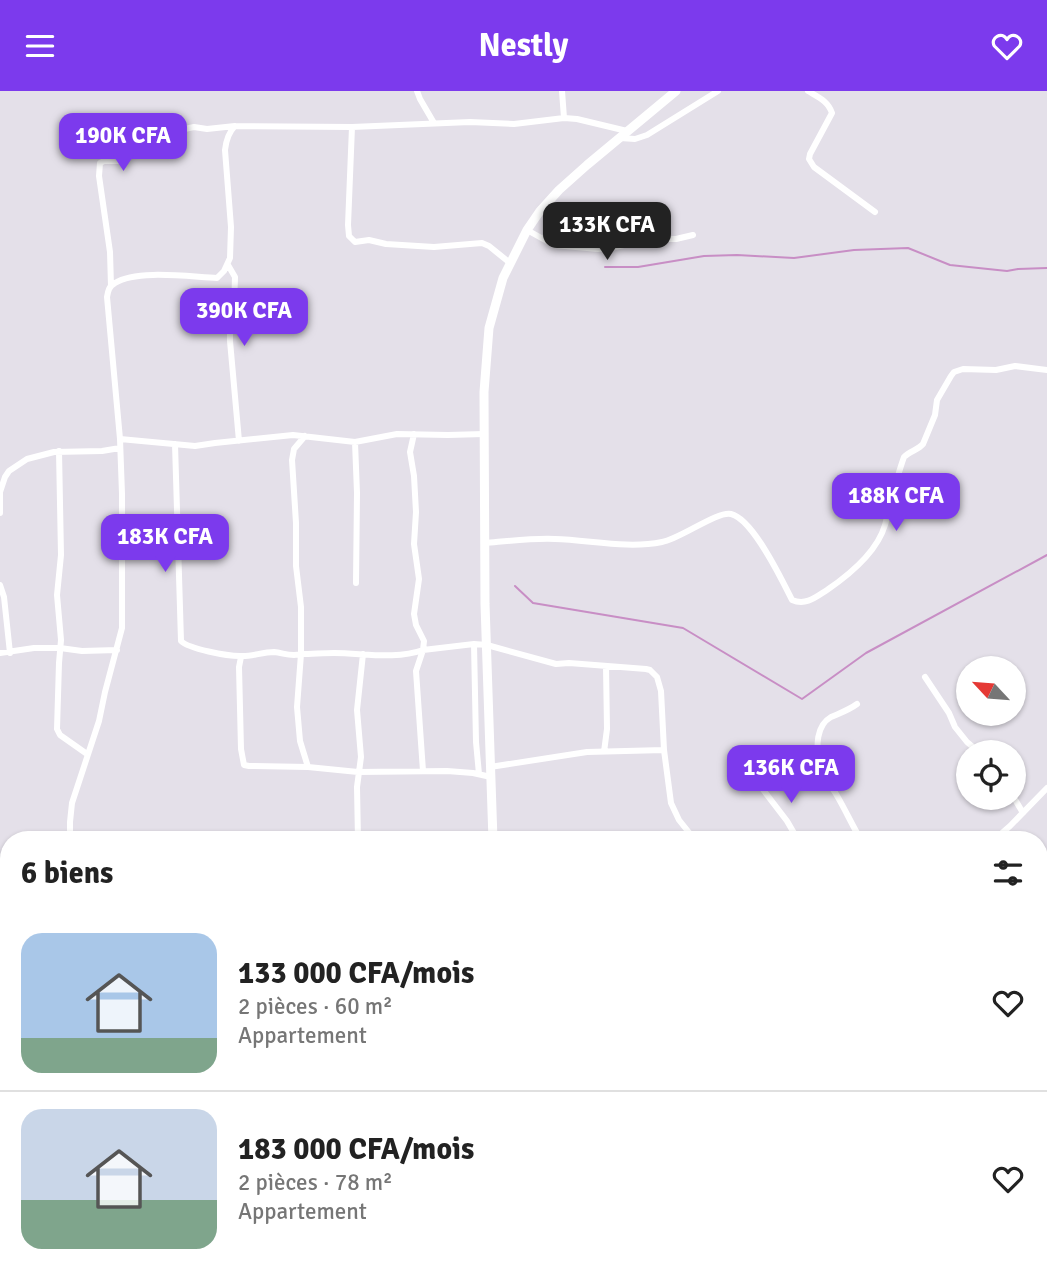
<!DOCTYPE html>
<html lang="fr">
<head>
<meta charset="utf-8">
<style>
  :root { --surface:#fff; --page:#f2f2f2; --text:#222; --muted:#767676; --line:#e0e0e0; --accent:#7c3aed }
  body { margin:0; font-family:Signika,sans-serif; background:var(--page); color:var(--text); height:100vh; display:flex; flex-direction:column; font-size:26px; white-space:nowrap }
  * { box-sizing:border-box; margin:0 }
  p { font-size:23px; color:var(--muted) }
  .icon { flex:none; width:38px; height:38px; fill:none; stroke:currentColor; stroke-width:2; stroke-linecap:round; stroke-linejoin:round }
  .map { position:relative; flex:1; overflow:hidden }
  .side { position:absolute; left:0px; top:740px; width:1048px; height:450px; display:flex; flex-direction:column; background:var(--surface); border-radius:28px 28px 0 0; box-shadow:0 2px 5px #0004 }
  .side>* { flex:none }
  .needle { width:46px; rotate:296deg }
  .controls { position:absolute; left:956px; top:565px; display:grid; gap:14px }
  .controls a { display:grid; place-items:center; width:70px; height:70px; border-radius:50%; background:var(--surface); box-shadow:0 2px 5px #0004; font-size:35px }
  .price { position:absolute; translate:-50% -60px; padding:0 16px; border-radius:14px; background:var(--accent); color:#fff; font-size:23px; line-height:46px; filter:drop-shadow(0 2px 4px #0008) }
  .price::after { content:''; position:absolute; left:50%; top:42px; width:21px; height:16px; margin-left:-10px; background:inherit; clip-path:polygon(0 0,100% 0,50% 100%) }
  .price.active { background:#222; color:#fff }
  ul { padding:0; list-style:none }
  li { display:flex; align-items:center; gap:21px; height:175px; padding:0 21px }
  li+li { border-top:2px solid var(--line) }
  li span { display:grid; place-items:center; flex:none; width:196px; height:140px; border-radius:21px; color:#555 }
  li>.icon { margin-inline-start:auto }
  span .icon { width:84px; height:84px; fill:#fffc; stroke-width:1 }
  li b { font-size:30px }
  h2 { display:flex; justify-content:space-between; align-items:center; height:84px; padding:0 21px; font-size:30px }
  header { display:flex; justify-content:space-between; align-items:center; height:91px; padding:0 21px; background:var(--accent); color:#fff; font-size:32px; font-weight:800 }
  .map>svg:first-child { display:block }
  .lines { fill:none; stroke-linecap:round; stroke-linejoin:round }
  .stream { stroke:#c88ec5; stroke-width:2 }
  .street { stroke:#fff; stroke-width:6 }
  .secondary { stroke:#fff; stroke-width:9 }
  .primary { stroke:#886a99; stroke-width:10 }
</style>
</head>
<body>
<header><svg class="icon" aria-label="menu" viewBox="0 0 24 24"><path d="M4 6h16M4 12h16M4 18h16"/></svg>Nestly<svg class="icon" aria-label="heart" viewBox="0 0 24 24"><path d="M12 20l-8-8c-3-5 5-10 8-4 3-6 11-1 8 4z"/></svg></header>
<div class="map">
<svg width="1047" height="1189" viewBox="0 0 1047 1189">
  <rect width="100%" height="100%" fill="#e4e0e9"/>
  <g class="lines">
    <path class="stream" d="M 605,176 L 638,176 L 704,165 L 737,164 L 794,167 L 854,159 L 908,157 L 950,174 L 1007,180 L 1018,178 L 1047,177
      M 515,495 L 533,512 L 683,537 L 802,608 L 866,562 L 1047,464
      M 142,1181 L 143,1189
      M 178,1189 L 186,1181"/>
    <path class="street" d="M 417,0 L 420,8 L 434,32
      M 562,0 L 564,27
      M 808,0 C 818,6 828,10 832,22 L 810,63 L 809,68 L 814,76 L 875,121
      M 352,36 L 348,134 L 349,145 L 355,151 L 369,149 L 386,153 L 434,156 L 482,152 L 489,155 L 510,172
      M 620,47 L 635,48 L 647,44 L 718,0
      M 527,139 L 554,154 L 598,158 L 611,157 L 649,148 L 676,148 L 693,144
      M 228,174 L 235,186 L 234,217 L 230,239 L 230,250 L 239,350
      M 111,195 L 110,161 L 99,85 L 100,72 L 104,70 L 118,70 L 180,39 L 194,36 L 207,38 L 235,35
      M 305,345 L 294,358 L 292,369 L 296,432 L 296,475 L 301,516 L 301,563 C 312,563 323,562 334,562 C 363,562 395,569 423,559 L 424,550 L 416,534 L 414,523 L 419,488 L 414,453 L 416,421 L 414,385 L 410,361 L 414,343
      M 120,348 L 195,355 L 215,352 L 293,344 L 355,351 L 397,343 L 448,344 L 484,343
      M 355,351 L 357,402 L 356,492
      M 175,353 L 181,550 C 189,558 227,565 240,565 C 251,566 262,561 274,561 C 284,562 291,566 301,563 L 297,616 L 300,650 L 308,676
      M 59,360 L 61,464 L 57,504 L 61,549 L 59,572 L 57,638 L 60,644 L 87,663
      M 0,422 L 0,401 L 5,386 L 9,380 L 27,368 L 54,361 L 102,360 L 120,357
      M 485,452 C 508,450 532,447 555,448 C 590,449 627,458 662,451 C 680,448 717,420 731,423 C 753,428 782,489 792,509 C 806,515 816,506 827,499 C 849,484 877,461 885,434 C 891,412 896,388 904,366 C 910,360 918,359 923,353 L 935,324 L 937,309 L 951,285 L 954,281 L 963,278 L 996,279 L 1015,275 L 1047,279
      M 0,494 L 4,506 L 10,562
      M 474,553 L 476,651 L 479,683
      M 0,562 L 34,557 L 60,557 L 82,560 L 117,559
      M 241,566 L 239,576 L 241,658 L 244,674 L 249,675 L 308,676 L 358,681 L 447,680 L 473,682 L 491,686
      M 925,586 L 949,622 L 955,636 L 967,651 L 980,662
      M 857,613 C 849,619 840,622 831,626 C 815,635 817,657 818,673 C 821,684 830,693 836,703 C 845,718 852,734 861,749
      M 604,661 L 607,638 L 606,575
      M 490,676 L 587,661 L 664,659
      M 423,680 L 416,580 L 423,559 L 474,553 L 487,554 L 556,573 L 569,572 L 646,578 L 650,579 L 657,586 L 661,600 L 664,659 L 671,712 L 679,729 L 695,749
      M 761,696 L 787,730 L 798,749
      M 1013,705 L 1023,722
      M 70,749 L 70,731 L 72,712 L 99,630 L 105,601 L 122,537 L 122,403 L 120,348 L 107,206 C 108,200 109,195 115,192 C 137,178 191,186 217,187 L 224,180 L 230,167 L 231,136 L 225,59 C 226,50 228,42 235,35 L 352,36 L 470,31 L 514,33 L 564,27 L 577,28 L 627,40
      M 358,749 L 357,696 L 361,666 L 357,619 L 363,563
      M 994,749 L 1010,735 L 1047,697
      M 1040,775 L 1047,779
      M 1040,938 L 1047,941
      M 0,960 L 9,964
      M 0,1027 L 9,1027
      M 0,1152 L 9,1143
      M 471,1181 L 476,1189
      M 674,1181 L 677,1189
      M 40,1189 L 45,1181
      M 509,1189 L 520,1181
      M 685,1189 L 687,1181
      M 1017,1189 L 1027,1183 L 1047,1181"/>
    <path class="secondary" d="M 493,749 L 485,513 L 484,301 L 489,237 L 503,187 L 527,139 L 540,120 L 559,99 L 587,74 L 676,0"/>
    <path class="primary" d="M 0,849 L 9,854
      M 582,1181 L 585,1189"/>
  </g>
</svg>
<div class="controls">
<a><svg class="needle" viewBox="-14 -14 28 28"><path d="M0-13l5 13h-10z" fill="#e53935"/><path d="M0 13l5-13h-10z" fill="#767676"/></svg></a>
<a><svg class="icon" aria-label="locate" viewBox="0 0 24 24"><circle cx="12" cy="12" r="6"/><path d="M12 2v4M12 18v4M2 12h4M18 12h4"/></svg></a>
</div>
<b class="price" style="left:123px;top:82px">190K CFA</b>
<b class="price active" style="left:607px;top:171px">133K CFA</b>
<b class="price" style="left:244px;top:257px">390K CFA</b>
<b class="price" style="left:896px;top:442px">188K CFA</b>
<b class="price" style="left:165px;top:483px">183K CFA</b>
<b class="price" style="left:791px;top:714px">136K CFA</b>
<section class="side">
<h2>6 biens<svg class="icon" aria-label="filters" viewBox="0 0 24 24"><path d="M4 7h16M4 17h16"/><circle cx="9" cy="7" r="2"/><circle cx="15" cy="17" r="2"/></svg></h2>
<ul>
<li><span style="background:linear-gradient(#a9c7e8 75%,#7fa58c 0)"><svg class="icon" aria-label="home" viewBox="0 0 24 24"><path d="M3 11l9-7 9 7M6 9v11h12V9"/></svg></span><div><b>133 000 CFA/mois</b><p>2 pièces · 60 m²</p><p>Appartement</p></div><svg class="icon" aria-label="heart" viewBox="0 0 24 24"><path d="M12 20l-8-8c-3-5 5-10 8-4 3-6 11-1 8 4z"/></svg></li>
<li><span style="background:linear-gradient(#c9d6e8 65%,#7fa58c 0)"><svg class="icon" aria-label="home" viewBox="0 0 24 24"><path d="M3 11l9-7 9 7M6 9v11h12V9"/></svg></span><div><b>183 000 CFA/mois</b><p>2 pièces · 78 m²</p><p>Appartement</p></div><svg class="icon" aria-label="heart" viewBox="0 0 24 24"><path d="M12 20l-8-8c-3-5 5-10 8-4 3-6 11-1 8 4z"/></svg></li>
</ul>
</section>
</div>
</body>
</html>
